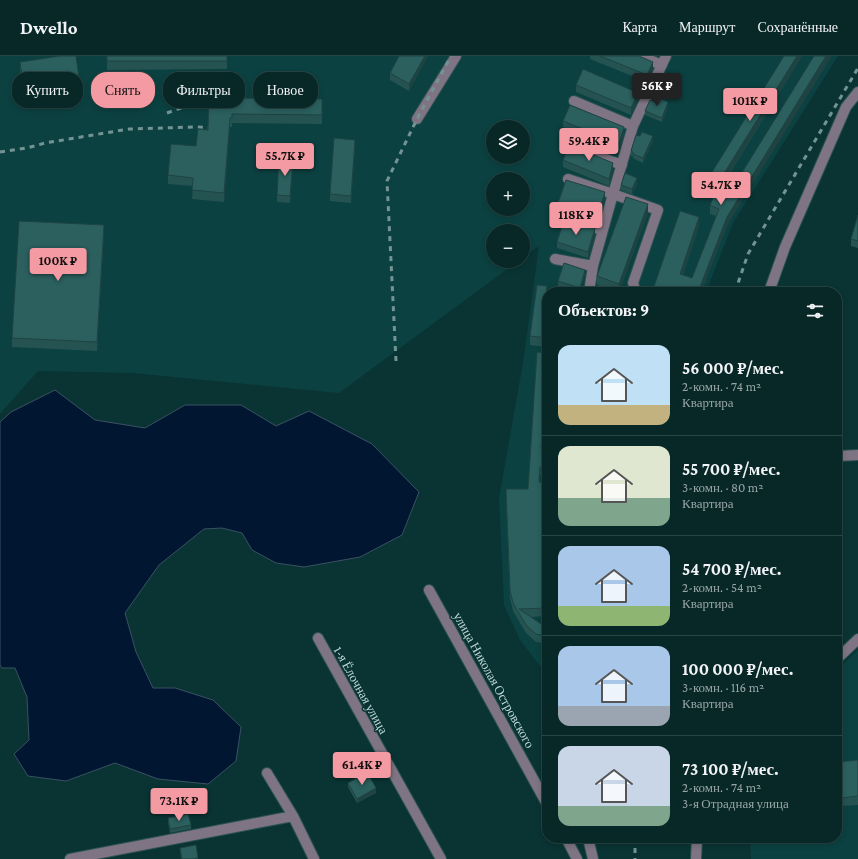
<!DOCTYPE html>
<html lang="ru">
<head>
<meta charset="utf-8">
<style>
  :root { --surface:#082727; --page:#163333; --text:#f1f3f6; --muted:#98a5a7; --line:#294444; --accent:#f49aa2 }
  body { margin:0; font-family:"Crimson Pro",serif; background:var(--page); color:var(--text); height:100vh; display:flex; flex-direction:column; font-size:15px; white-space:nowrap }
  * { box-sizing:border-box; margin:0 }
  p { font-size:13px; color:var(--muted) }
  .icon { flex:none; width:22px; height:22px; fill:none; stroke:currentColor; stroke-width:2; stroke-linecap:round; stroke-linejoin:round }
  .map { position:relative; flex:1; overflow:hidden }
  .drawer { position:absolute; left:542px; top:231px; width:300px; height:556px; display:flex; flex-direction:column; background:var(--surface); border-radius:16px; box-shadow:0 2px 6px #0003,0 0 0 1px var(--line) }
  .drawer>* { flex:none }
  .guide { position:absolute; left:12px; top:16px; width:380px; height:36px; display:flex; gap:8px }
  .controls { position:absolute; left:486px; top:64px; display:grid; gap:8px }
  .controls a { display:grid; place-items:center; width:44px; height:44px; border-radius:50%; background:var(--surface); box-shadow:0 2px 6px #0003,0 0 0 1px var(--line); font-size:20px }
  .price { position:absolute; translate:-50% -34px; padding:0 9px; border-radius:4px; background:var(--accent); color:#111; font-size:13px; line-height:26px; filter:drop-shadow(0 1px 2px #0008) }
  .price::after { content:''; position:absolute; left:50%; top:24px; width:12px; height:9px; margin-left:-6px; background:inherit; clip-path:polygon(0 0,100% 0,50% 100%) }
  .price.selected { background:#222; color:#fff }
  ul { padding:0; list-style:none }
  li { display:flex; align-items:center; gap:12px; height:100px; padding:0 16px }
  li+li { border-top:1px solid var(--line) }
  li span { display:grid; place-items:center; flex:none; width:112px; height:80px; border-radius:12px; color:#555 }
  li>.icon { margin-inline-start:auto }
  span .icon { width:48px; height:48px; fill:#fffc; stroke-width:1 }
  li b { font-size:17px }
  h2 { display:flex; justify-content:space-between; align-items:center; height:48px; padding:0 16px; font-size:17px }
  .chip { padding:0 14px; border-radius:16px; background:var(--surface); box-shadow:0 2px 6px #0003,0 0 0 1px var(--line); font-size:14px; line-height:36px }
  .chip.selected { background:var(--accent); color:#111 }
  header { display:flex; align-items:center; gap:24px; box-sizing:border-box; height:56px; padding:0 20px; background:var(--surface); border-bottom:1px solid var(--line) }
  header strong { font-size:19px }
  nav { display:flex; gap:22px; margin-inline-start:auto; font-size:14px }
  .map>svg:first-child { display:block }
  .built { fill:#0c4141; fill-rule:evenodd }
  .water { fill:#001631; stroke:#3a5163 }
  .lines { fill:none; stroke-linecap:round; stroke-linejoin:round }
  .minor-casing { stroke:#2b5252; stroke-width:12 }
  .minor { stroke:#7e7483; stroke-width:10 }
  .rail { stroke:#739493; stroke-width:3; stroke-dasharray:5 5; stroke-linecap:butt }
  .wall { fill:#255352 }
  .shaded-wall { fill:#1e4342 }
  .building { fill:#2b605f; stroke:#1e4342 }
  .labels { text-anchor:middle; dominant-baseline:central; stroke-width:3; stroke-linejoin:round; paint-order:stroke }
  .street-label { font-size:13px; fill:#c0dad9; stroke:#0a3434 }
</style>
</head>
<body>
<header>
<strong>Dwello</strong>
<nav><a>Карта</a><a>Маршрут</a><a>Сохранённые</a></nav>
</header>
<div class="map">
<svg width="858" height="803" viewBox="0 0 858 803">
  <rect width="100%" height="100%" fill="#0a3434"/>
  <path class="built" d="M 0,0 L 838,0 L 733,167 L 706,236 L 547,236 L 547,619 L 520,584 L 504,549 L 499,442 L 523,307 L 539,190 L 523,201 L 523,175 L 493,175 L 493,205 L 518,205 L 339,337 L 133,317 L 38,315 L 0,358 ZM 493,71 L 523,71 L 523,101 L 493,101 ZM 493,123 L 523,123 L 523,153 L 493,153 Z
    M 858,594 L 858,803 L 751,803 L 750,782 L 837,782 L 837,614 Z"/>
  <path class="water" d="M 55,334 L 95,364 L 145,372 L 185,349 L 241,349 L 276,370 L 309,355 L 372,388 L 419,436 L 402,479 L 360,501 L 304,511 L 276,507 L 252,494 L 242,477 L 222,472 L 204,473 L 159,509 L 125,557 L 136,596 L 153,632 L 175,632 L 213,644 L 241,671 L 236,705 L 208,728 L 158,723 L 115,707 L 66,725 L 28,720 L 14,698 L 29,684 L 27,641 L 15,612 L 2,612 L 0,609 L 0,366 L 11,356 Z"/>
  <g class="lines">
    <defs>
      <path id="minor" d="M 640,0 L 662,9
        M 574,45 L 633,70
        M 417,63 L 456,0
        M 579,93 L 622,109
        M 568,123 L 613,138 L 593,210 L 589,236
        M 559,163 L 603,174
        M 555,203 L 593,210
        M 636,236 L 633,227 L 658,154 L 613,138 L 633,70 L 666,0
        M 769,236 L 785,191 L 846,51 L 858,36
        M 837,400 L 858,399
        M 429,534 L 547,748
        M 318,582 L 441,803
        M 837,603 L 858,583
        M 267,717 L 293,760 L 314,803
        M 566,782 L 577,803
        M 588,782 L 593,803
        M 70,803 L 293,760
        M 696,803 L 697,782"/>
    </defs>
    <use href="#minor" class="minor-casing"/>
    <use href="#minor" class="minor"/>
    <path class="rail" d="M 167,57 C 181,52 194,47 209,46
      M 0,96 L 27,92 L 45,87 L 129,73 L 195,71 L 220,72
      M 735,236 L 748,198 L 858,12
      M 396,305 L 387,125 L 417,63 L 451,0
      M 635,782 L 635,803"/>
  </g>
  <path class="wall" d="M 107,0 L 227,0 L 227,13 L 107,14 Z
    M 428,0 L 409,35 L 390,24 L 390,17 Z
    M 590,0 L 639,0 L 653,12 L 647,26 L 590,3 Z
    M 802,0 L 716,140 L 727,170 L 701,236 L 652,236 L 699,170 L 683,219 L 692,222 L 716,160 L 710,158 L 710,149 L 713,143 L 704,138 L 704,129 Z
    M 20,6 L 80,29 L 80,38 L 25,46 L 20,15 Z
    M 576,29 L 638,43 L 631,59 L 576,36 Z
    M 233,42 L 322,43 L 322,68 L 232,67 L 232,71 L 230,71 L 224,146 L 192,143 L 193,130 L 168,128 L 168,119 L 196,90 Z
    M 668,51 L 662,66 L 645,59 L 645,55 Z
    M 563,65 L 624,78 L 619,95 L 563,71 Z
    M 653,85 L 643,107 L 633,102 L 633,100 L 631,100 L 631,95 Z
    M 355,90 L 351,147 L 330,145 L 330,138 Z
    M 563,104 L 613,113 L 609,130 L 563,111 Z
    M 293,110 L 290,147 L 277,146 L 277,139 Z
    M 637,127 L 632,138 L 621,134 L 621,129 Z
    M 605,143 L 598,166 L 568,159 L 568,157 L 558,154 L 558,147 Z
    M 648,157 L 619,236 L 616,236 L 597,229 L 597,220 Z
    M 858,159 L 858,192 L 851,190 L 851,183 Z
    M 104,178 L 97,295 L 12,291 L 12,282 Z
    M 595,179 L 588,202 L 557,192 L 557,186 Z
    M 585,218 L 580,236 L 558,230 L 558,225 Z
    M 547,230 L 547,241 L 543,271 L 547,272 L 547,291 L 530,289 L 530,280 Z
    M 547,297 L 547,387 L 542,386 L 542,394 L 547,394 L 547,420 L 540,419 L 540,426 L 547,427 L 547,560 L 531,561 L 544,570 L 547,569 L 547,588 L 536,586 L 526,577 L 513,555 L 510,542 L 506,442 L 506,433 L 528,433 Z
    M 858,704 L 858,749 L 841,750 L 838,715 L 838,706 Z
    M 348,727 L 376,737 L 357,747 L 348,731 Z
    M 168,762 L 191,769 L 191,773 L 170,777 L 168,767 Z
    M 180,792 L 198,802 L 198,803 L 181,803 Z"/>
  <path class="shaded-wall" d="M 425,0 L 428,0 L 409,35 L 409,28 Z
    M 797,0 L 802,0 L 713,144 L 713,135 Z
    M 826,0 L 832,0 L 727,170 L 701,236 L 698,236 L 727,161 Z
    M 653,6 L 653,12 L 647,26 L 647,19 Z
    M 638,37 L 638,43 L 631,59 L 631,52 Z
    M 668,46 L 668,51 L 662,66 L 662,62 Z
    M 230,62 L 230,71 L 224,146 L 224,137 Z
    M 624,71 L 624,78 L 619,95 L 619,88 Z
    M 653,80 L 653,85 L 643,107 L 643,102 Z
    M 355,84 L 355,90 L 351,147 L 351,140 Z
    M 293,103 L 293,110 L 290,147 L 290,140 Z
    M 613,107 L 613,113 L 609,130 L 609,123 Z
    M 637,122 L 637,127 L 632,138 L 632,133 Z
    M 605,136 L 605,143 L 598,166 L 598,159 Z
    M 648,148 L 648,157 L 619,236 L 619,228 Z
    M 699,161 L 699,170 L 680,227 L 680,218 Z
    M 104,169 L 104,178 L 97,295 L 97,286 Z
    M 595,172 L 595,179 L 588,202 L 588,196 Z
    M 585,214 L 585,218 L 580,236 L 580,232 Z
    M 547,230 L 547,241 L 542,280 L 542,271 Z
    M 376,732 L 376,737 L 357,747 L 357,743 Z"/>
  <path class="building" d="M 60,0 L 76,0 L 80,29 L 25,37 L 20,6 Z
    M 107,0 L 227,0 L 227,5 L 107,5 Z
    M 399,0 L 425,0 L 409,28 L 390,17 Z
    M 600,0 L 639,0 L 653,6 L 647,19 Z
    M 784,0 L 797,0 L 713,135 L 704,129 Z
    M 814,0 L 826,0 L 727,161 L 698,236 L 652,236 L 680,155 L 699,161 L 680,218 L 692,222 L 719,153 L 710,149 L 714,140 L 725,144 Z
    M 583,13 L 638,37 L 631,52 L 576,29 Z
    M 209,32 L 233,32 L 233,42 L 322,43 L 322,59 L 232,58 L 232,62 L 230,62 L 224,137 L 192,134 L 193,122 L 168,119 L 171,88 L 196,90 L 198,73 L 208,74 Z
    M 657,41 L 668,46 L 662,62 L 645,55 L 650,44 L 655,46 Z
    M 570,49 L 624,71 L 619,88 L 563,65 Z
    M 642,76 L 653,80 L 643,102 L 633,98 L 633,96 L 631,95 L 636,79 L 640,80 Z
    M 334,82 L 355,84 L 351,140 L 330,138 Z
    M 570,88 L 577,92 L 613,107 L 609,123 L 563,104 Z
    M 279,102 L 293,103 L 290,140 L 277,139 Z
    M 625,117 L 637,122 L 632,133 L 621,129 Z
    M 566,124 L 605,136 L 598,159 L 568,152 L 569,150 L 558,147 Z
    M 626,141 L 648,148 L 619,228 L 597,220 Z
    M 858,159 L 858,185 L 851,183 Z
    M 564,164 L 595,172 L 588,196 L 557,186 Z
    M 19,165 L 104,169 L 97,286 L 12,282 Z
    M 564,207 L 585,214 L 580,232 L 558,225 Z
    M 537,229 L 547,230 L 542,271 L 547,272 L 547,282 L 530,280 Z
    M 537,296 L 547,297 L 547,379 L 542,378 L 541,393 L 547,394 L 547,411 L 540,411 L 539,426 L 547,427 L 547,552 L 519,553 L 544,570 L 546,569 L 547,569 L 547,580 L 536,578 L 526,569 L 513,547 L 510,534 L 506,433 L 528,433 Z
    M 858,704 L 858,740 L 841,742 L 838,706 Z
    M 367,716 L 376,732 L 357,743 L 348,727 Z
    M 188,758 L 191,769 L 170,773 L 168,762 Z
    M 196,789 L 198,802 L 192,803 L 182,803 L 180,792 Z"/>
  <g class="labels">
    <g class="street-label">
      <text transform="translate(494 624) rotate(61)">улица Николая Островского</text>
      <text transform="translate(361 634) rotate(61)">1-я Ёлочная улица</text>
    </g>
  </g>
</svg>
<div class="controls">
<a><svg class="icon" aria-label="layers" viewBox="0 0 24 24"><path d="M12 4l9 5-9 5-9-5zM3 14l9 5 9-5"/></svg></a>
<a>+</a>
<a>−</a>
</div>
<b class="price selected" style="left:657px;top:51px">56K ₽</b>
<b class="price" style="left:750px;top:66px">101K ₽</b>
<b class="price" style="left:589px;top:106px">59.4K ₽</b>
<b class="price" style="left:285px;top:121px">55.7K ₽</b>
<b class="price" style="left:721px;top:150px">54.7K ₽</b>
<b class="price" style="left:576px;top:180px">118K ₽</b>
<b class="price" style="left:58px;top:226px">100K ₽</b>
<b class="price" style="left:362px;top:730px">61.4K ₽</b>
<b class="price" style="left:179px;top:766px">73.1K ₽</b>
<div class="guide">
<a class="chip">Купить</a>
<a class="chip selected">Снять</a>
<a class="chip">Фильтры</a>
<a class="chip">Новое</a>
</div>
<section class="drawer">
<h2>Объектов: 9<svg class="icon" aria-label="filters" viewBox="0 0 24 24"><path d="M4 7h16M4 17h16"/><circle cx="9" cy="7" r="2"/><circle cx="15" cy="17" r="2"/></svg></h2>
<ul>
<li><span style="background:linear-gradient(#bfe0f5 75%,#c2b280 0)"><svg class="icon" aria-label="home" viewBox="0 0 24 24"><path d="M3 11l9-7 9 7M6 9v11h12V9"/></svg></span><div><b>56 000 ₽/мес.</b><p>2-комн. · 74 m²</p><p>Квартира</p></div></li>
<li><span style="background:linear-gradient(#dfe7d0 65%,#7fa58c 0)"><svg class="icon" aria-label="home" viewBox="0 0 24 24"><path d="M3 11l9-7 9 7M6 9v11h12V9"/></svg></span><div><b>55 700 ₽/мес.</b><p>3-комн. · 80 m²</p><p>Квартира</p></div></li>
<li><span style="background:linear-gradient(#a9c7e8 75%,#8fb573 0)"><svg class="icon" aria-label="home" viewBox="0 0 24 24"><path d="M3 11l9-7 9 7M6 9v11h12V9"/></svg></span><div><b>54 700 ₽/мес.</b><p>2-комн. · 54 m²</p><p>Квартира</p></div></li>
<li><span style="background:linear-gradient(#a9c7e8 75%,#9aa5b1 0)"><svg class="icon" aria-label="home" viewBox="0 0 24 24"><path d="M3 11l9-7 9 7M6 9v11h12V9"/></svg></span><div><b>100 000 ₽/мес.</b><p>3-комн. · 116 m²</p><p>Квартира</p></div></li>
<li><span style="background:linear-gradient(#c9d6e8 75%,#7fa58c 0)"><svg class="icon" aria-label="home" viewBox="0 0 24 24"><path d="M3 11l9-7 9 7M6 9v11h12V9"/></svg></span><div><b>73 100 ₽/мес.</b><p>2-комн. · 74 m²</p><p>3-я Отрадная улица</p></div></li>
</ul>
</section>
</div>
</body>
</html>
